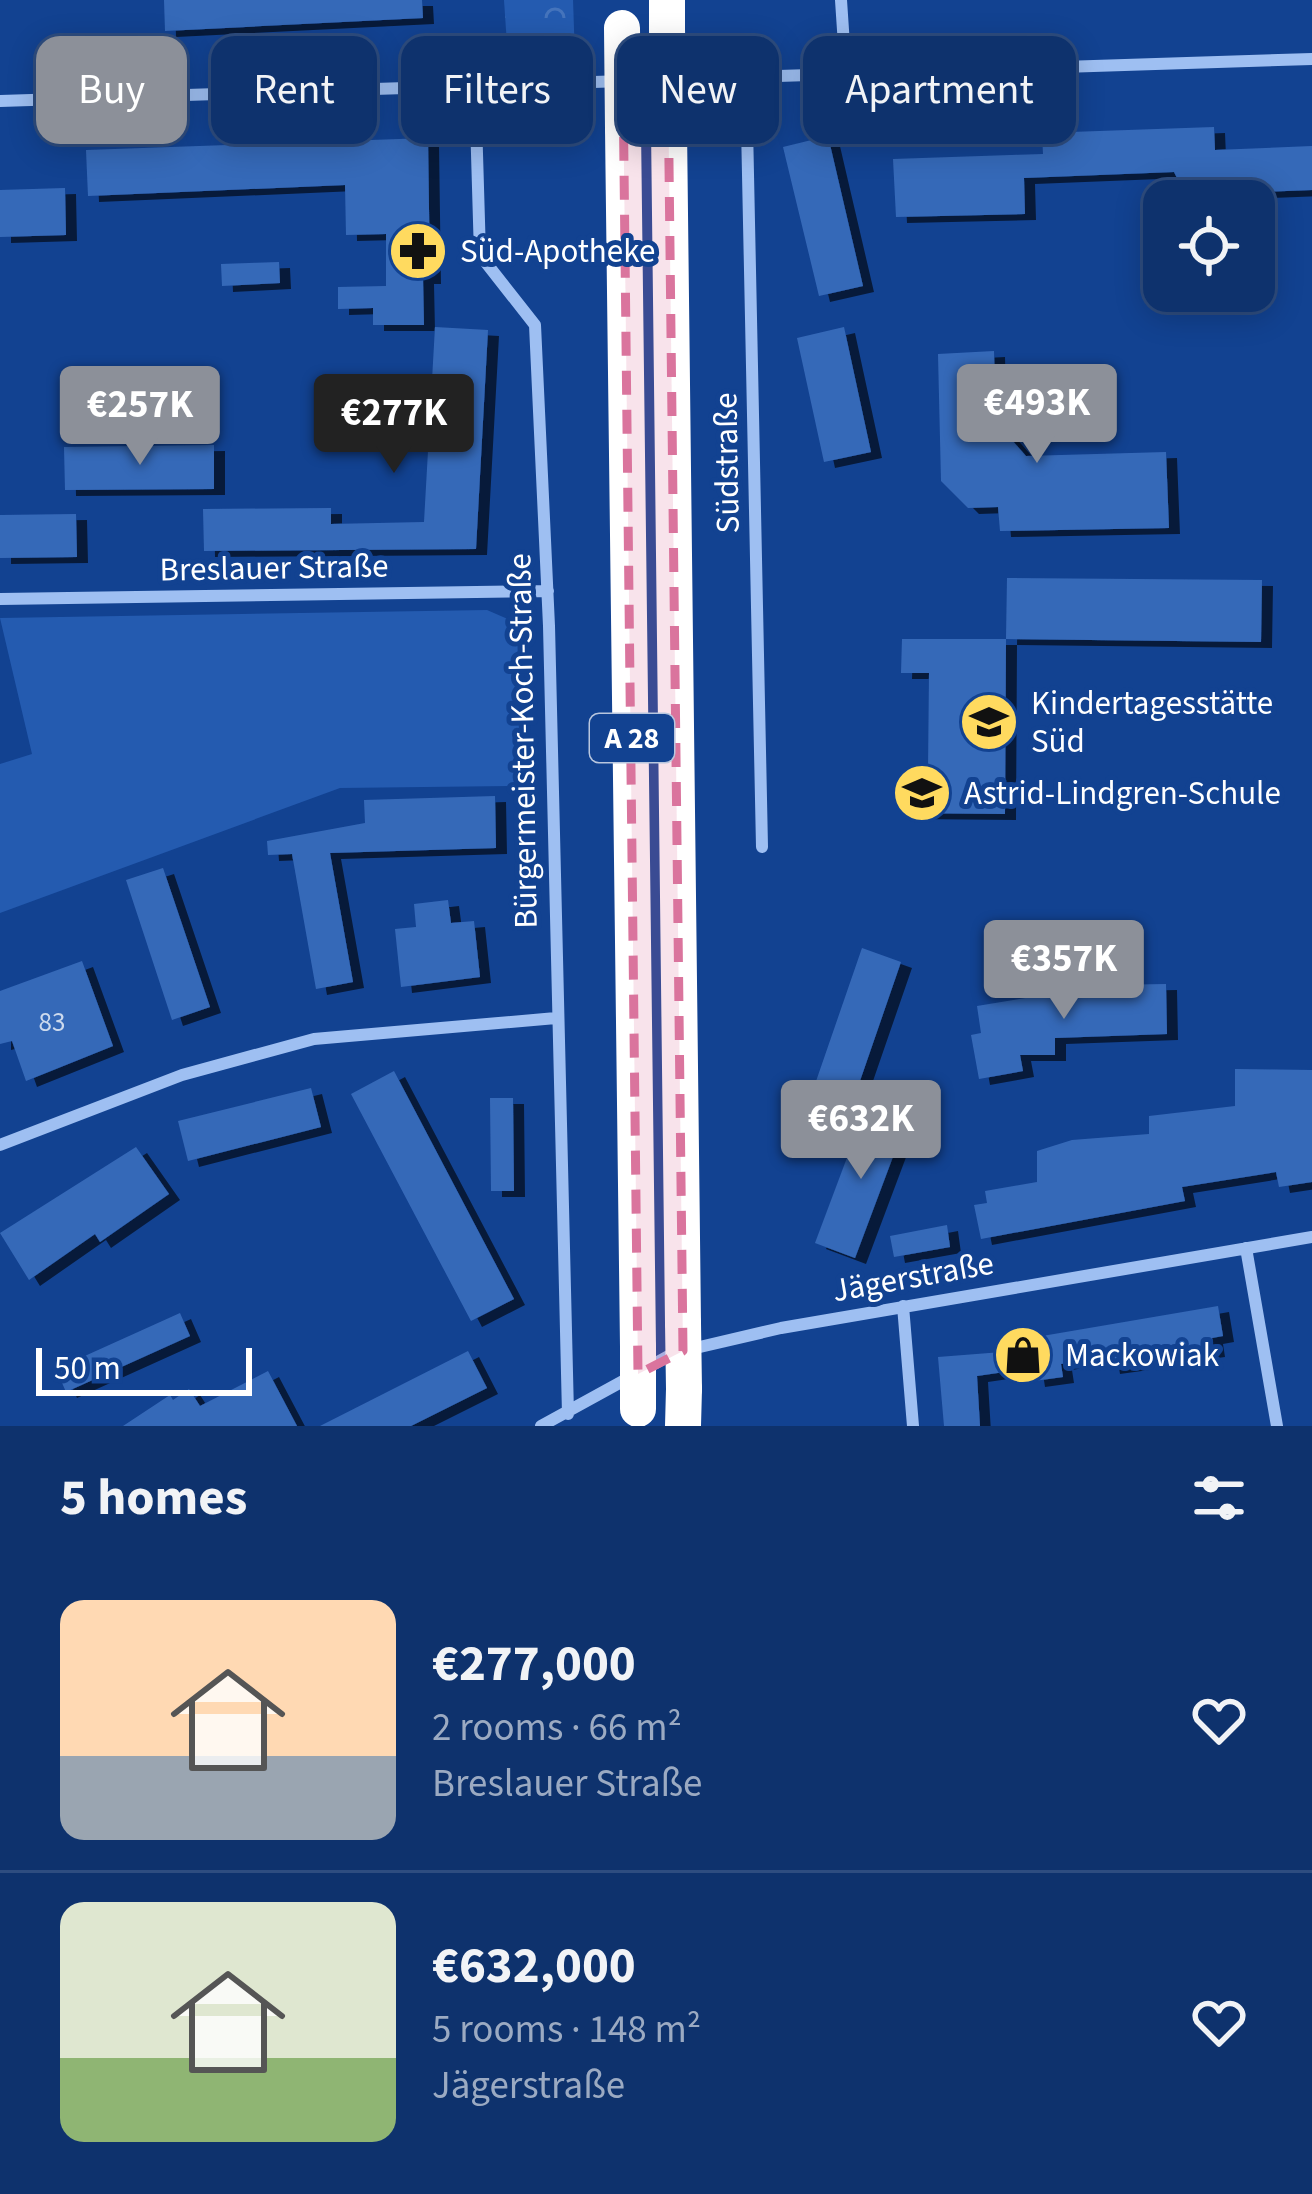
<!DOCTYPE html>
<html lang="en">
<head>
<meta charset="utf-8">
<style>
  :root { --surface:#0e326d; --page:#1c3e75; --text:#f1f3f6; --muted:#9baac2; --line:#2e4d80; --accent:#8c9099 }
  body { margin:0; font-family:"Source Sans 3",sans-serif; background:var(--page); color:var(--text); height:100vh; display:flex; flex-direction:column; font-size:45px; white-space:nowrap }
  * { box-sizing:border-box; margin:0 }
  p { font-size:39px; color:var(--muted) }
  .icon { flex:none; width:66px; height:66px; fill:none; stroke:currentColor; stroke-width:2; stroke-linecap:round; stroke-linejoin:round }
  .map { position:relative; height:1426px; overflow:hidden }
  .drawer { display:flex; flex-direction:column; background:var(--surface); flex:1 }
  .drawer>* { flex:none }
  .hud { position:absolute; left:36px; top:36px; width:1242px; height:108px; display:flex; gap:24px }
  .buttons { position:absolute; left:1143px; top:180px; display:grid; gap:24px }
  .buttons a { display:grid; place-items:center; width:132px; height:132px; border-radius:24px; background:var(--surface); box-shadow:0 6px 30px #0003,0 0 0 3px var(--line); font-size:60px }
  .scale { position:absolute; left:36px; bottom:30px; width:216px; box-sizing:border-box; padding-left:12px; border:6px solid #fff; border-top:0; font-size:33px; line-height:42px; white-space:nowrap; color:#fff; -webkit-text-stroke:9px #124291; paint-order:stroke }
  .price { position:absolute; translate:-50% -102px; padding:0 27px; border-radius:12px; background:var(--accent); color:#fff; font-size:39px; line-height:78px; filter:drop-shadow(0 3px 6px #0008) }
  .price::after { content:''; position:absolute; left:50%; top:72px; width:36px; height:27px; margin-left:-18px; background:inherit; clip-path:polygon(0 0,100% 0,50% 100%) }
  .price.selected { background:#222; color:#fff }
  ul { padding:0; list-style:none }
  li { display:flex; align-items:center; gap:36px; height:300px; padding:0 60px }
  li+li { border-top:3px solid var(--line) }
  li span { display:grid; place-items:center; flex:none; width:336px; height:240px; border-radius:24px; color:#555 }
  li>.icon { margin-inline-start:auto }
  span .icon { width:144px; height:144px; fill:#fffc; stroke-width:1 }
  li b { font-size:51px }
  h2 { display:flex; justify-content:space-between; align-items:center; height:144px; padding:0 60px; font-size:51px }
  .pill { padding:0 42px; border-radius:24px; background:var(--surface); box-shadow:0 6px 30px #0003,0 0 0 3px var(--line); font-size:42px; line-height:108px }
  .pill.selected { background:var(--accent); color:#fff }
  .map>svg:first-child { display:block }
  .green { fill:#245bb0 }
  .forest { fill:url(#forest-crowns) }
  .building { fill:#3669b8; filter:url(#shadow) }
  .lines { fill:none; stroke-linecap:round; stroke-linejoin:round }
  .minor { stroke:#9ebff2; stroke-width:12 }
  .motorway { stroke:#fff; stroke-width:36 }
  .motorway-bridge { stroke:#fff; stroke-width:36 }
  .marked { fill:#da749d; fill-opacity:0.2; stroke:#da749d; stroke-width:9; stroke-dasharray:24 15; stroke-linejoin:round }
  .labels { text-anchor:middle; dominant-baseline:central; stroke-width:10; stroke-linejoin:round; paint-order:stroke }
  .number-label { font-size:27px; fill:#cddaed }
  .shield { fill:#124291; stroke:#b8c6de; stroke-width:3 }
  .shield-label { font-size:30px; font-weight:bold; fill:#fff }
  .poi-label { font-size:33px; fill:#fff; stroke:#124291; text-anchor:start }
  .street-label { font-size:33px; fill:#fff; stroke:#124291 }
</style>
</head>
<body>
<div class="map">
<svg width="1312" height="1426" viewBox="0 0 1312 1426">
  <defs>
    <pattern id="forest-crowns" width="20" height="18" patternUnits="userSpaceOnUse" patternTransform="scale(3)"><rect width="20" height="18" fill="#245bb0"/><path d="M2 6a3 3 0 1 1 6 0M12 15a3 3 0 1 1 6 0" fill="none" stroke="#4574bc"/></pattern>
    <filter id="shadow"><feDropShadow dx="11" dy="6" stdDeviation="0" flood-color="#0009"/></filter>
  </defs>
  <rect width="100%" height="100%" fill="#124291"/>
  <path class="green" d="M 487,610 L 519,624 L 521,786 L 340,788 L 0,913 L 0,764 L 32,754 L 0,618 Z"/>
  <path class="forest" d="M 504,0 L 573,0 L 575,59 L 508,59 Z"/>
  <path class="building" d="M 164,0 L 422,0 L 423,18 L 165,31 Z
    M 1214,127 L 1215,150 L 1312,146 L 1312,190 L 1261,192 L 1262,201 L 1234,201 L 1233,185 L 1181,186 L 1174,172 L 1024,178 L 1025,214 L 896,217 L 893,159 L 1043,154 L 1042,133 Z
    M 828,136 L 863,286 L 819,296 L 783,147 Z
    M 428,138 L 430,278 L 423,278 L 424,325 L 373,325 L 373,308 L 338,309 L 338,287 L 386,286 L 386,234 L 346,235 L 345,185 L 88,196 L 86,150 Z
    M 65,188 L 66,235 L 0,237 L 0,190 Z
    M 279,262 L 280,283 L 222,286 L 221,264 Z
    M 435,327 L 488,330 L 476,549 L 204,551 L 203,509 L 331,508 L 331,524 L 424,522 Z
    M 844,327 L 871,452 L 824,462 L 797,338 Z
    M 994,351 L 996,422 L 1026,456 L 1166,452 L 1169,528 L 1000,531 L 998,507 L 968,508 L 941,481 L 938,354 Z
    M 214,445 L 214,489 L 65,490 L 64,447 Z
    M 76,514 L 77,557 L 0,558 L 0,515 Z
    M 1007,578 L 1262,580 L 1261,642 L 1006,639 Z
    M 902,639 L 1006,639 L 1005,814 L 900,813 L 901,773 L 928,773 L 929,673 L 901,673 Z
    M 495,796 L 496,848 L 330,853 L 353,982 L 316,989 L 292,854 L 268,855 L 267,841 L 365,823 L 364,800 Z
    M 163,868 L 210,1007 L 172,1020 L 126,880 Z
    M 448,900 L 451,923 L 474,921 L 480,977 L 401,987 L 395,929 L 416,927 L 414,904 Z
    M 862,948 L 901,962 L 852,1104 L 813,1090 Z
    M 82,961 L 113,1046 L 26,1081 L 12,1041 L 0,1044 L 0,991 Z
    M 1166,984 L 1167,1034 L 1055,1038 L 1055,1055 L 1020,1055 L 1023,1071 L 979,1079 L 971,1035 L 981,1033 L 977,1006 L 1050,994 L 1050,986 Z
    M 1235,1069 L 1312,1070 L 1312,1182 L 1279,1187 L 1276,1172 L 1182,1187 L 1185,1201 L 981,1239 L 974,1205 L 987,1203 L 985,1191 L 1037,1182 L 1037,1151 L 1072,1140 L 1149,1134 L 1149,1116 L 1235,1106 Z
    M 394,1071 L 514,1299 L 471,1321 L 351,1094 Z
    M 311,1088 L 321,1127 L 188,1161 L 178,1121 Z
    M 490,1098 L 513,1098 L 514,1191 L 491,1191 Z
    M 866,1107 L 906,1122 L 855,1258 L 815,1243 Z
    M 136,1147 L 169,1194 L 100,1242 L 95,1234 L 29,1280 L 0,1233 Z
    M 947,1225 L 950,1247 L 894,1257 L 890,1236 Z
    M 1218,1306 L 1223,1336 L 1212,1338 L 1214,1351 L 1185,1355 L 1183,1344 L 1136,1351 L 1138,1364 L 1109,1368 L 1107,1356 L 1061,1364 L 1063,1377 L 1034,1381 L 1032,1368 L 977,1376 L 980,1426 L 944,1426 L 938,1357 L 1015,1351 L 1013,1341 Z
    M 180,1313 L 190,1336 L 66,1392 L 56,1369 Z
    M 468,1351 L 487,1388 L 411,1426 L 320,1426 Z
    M 268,1371 L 297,1426 L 123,1426 L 170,1395 L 173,1400 L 189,1389 L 200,1406 Z"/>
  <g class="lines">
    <path class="minor" d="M 841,0 L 846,75
      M 746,78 L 762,847
      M 475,86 L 480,255 L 535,325 L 549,626 L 568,1414
      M 0,101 L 1312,59
      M 0,599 L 548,591
      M 0,1145 L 182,1075 L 314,1039 L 556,1018
      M 1246,1248 L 1277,1426
      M 903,1306 L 913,1426
      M 541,1426 L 674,1353 L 781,1328 L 1312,1237"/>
    <path class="motorway" d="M 667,0 L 667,29
      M 669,128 L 683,1323
      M 623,129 L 638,1347
      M 683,1426 L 684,1389"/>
    <path class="motorway-bridge" d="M 622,28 L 623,129
      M 667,29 L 669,128
      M 683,1323 L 684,1389
      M 638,1347 L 638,1409"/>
  </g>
  <path class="marked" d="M 668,80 L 683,1351 L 638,1374 L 623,81 Z"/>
  <defs>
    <symbol id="pharmacy-disc" viewBox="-11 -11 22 22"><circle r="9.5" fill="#ffda5f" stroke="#124291"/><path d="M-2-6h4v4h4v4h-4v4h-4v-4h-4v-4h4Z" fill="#111"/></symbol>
    <symbol id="school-disc" viewBox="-11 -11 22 22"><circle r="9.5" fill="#ffda5f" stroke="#124291"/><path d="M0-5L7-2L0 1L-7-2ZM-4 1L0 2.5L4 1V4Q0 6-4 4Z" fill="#111"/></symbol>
    <symbol id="shop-disc" viewBox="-11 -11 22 22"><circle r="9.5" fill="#ffda5f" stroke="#124291"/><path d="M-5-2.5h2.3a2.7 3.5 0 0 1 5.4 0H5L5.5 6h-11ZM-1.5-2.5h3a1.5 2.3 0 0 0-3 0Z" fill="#111"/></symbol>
  </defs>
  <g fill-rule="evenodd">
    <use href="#pharmacy-disc" x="385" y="218" width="66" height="66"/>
    <use href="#school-disc" x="956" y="689" width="66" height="66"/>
    <use href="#school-disc" x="889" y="760" width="66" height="66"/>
    <use href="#shop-disc" x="990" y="1322" width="66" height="66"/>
  </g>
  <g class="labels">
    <g class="number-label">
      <text x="52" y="1022">83</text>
    </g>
    <rect class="shield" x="590" y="714" width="84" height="48" rx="9"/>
    <g class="shield-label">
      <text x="632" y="738">A 28</text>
    </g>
    <g class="poi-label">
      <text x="460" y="251">Süd-Apotheke</text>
      <text x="1031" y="703">Kindertagesstätte<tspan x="1031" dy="38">Süd</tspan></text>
      <text x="964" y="793">Astrid-Lindgren-Schule</text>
      <text x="1065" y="1355">Mackowiak</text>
    </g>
    <g class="street-label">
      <text transform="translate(727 463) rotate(-91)">Südstraße</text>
      <text transform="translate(274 568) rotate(-1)">Breslauer Straße</text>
      <text transform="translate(523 741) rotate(-91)">Bürgermeister-Koch-Straße</text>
      <text transform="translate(913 1277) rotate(-10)">Jägerstraße</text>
    </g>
  </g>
</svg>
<div class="buttons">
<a><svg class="icon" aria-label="locate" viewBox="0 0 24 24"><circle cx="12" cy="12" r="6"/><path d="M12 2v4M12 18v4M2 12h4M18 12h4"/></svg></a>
</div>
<div class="scale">50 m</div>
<b class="price" style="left:1037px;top:466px">€493K</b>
<b class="price" style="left:140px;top:468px">€257K</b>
<b class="price selected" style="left:394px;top:476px">€277K</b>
<b class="price" style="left:1064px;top:1022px">€357K</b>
<b class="price" style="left:861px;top:1182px">€632K</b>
<div class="hud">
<a class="pill selected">Buy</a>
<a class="pill">Rent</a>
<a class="pill">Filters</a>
<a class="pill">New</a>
<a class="pill">Apartment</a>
</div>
</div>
<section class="drawer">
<h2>5 homes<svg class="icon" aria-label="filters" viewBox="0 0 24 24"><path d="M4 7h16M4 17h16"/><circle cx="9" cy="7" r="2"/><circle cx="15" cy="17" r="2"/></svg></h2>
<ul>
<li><span style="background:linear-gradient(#ffd9b3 65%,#9aa5b1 0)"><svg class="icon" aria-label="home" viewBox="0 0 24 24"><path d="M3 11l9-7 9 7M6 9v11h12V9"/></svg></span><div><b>€277,000</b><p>2 rooms · 66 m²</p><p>Breslauer Straße</p></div><svg class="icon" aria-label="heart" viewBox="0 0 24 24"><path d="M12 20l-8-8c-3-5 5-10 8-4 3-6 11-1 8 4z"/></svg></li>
<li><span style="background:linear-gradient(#dfe7d0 65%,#8fb573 0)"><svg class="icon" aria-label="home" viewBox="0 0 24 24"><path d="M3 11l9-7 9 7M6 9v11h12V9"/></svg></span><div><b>€632,000</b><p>5 rooms · 148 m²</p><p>Jägerstraße</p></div><svg class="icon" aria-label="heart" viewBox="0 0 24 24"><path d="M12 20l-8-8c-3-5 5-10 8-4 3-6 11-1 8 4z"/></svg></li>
</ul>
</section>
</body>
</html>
